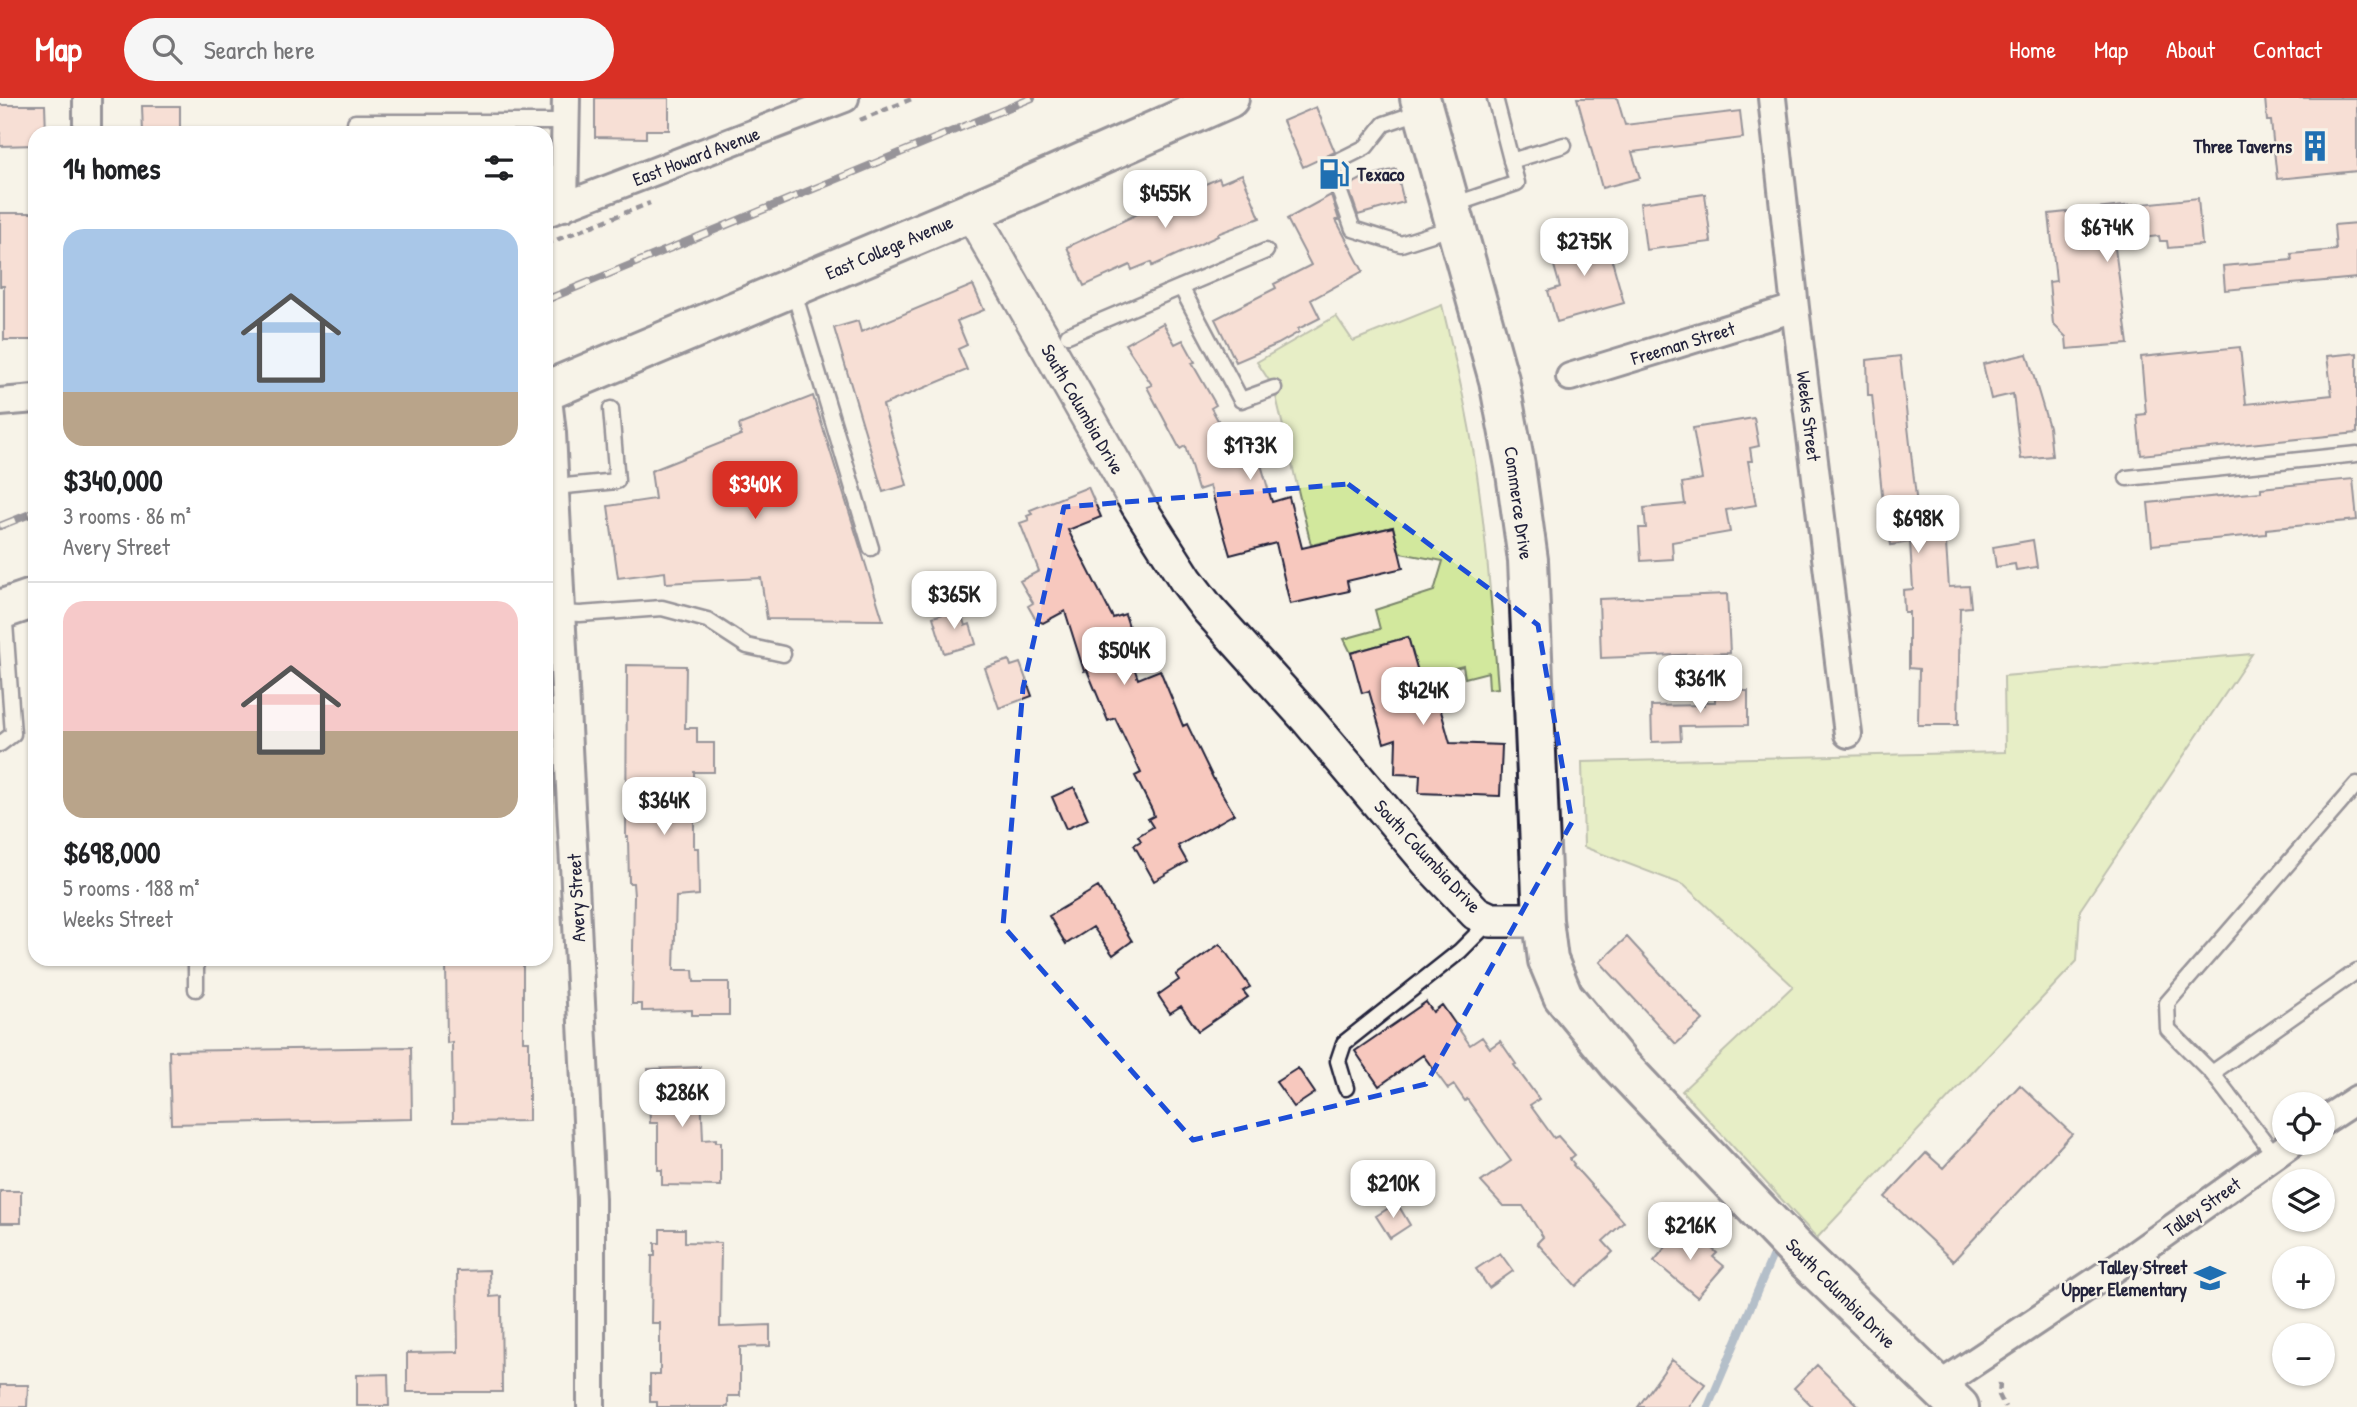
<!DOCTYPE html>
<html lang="en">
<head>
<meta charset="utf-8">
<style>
  :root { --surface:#fff; --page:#f6f6f6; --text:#202124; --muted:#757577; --line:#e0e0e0; --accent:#d93025 }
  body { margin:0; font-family:"Patrick Hand",sans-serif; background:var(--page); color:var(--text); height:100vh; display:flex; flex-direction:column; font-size:26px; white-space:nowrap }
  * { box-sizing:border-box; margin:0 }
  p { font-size:23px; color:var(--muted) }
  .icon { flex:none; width:38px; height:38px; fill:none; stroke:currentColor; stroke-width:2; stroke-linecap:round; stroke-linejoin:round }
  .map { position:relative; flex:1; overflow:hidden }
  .sheet { position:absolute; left:28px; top:28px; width:525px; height:840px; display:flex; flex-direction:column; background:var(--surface); border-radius:21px; box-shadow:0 2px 5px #0004 }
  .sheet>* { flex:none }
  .buttons { position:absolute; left:2272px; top:994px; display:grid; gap:14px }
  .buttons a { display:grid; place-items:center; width:63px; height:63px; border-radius:50%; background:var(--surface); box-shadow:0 2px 5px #0004; font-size:35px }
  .price { position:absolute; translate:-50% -60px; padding:0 16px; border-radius:14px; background:#fff; color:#222; font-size:23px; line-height:46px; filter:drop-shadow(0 2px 4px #0008) }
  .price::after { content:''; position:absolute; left:50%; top:42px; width:21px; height:16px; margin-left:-10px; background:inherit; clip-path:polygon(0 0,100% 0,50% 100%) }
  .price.on { background:var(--accent); color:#fff }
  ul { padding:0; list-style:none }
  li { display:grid; align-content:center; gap:14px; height:371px; padding:0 35px }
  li+li { border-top:2px solid var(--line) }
  li span { display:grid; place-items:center; height:217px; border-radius:21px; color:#555 }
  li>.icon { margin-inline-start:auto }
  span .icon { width:126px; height:126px; fill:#fffc; stroke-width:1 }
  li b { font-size:30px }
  h2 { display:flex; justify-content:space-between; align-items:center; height:84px; padding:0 35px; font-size:30px }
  header { display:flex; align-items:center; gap:42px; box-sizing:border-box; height:98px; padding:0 35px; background:var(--accent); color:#fff }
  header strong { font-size:33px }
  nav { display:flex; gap:38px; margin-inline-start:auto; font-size:24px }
  .search { width:490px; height:63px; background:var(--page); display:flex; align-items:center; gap:18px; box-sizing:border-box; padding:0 24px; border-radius:38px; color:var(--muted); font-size:26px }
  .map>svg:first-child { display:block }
  .green { fill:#d2e89d; stroke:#7a856c; stroke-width:2 }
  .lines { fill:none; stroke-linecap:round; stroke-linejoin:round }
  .stream { stroke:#6480a5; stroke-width:8 }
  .building { fill:#f7c8be; stroke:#22223b; stroke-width:2 }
  .service-casing { stroke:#22223b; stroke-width:19 }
  .minor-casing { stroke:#22223b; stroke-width:32 }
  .tertiary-casing { stroke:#22223b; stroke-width:38 }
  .secondary-casing { stroke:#22223b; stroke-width:44 }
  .primary-casing { stroke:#22223b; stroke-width:44 }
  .path { stroke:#22223b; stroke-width:4.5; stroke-dasharray:7 5; stroke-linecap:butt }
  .service { stroke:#f7f3e8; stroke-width:14 }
  .minor { stroke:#f7f3e8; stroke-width:26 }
  .tertiary { stroke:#f7f3e8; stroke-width:33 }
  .secondary { stroke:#f7f3e8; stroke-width:38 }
  .primary { stroke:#f7f3e8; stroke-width:38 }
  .rail-casing { stroke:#22223b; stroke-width:8 }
  .rail { stroke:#f7f3e8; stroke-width:5; stroke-dasharray:16; stroke-linecap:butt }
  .marked { fill:none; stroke:#1d4ed8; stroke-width:5; stroke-dasharray:14 9; stroke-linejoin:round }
  .labels { text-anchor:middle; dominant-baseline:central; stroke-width:5; stroke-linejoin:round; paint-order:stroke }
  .poi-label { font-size:19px; font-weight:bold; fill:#22223b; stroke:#f7f3e8; text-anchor:end }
  .street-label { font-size:19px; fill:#22223b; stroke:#f7f3e8 }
</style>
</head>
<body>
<header>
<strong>Map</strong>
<div class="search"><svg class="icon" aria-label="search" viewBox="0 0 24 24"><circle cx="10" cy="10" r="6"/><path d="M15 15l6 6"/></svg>Search here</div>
<nav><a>Home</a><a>Map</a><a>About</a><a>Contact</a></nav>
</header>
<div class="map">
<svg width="2357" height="1309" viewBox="0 0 2357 1309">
  <rect width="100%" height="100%" fill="#f7f3e8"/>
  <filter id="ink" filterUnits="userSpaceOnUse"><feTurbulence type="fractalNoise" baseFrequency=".0143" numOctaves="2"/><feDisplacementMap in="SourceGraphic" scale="14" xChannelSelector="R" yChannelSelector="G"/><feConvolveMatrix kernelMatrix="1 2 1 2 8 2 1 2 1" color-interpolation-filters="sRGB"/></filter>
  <g filter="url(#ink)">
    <path class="green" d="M 1442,207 C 1455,261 1468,315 1476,370 C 1487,443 1492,517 1498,590 L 1489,591 L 1488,574 L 1465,580 L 1463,568 L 1419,579 L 1408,539 L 1351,555 L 1344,541 L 1380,531 L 1375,512 L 1434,493 L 1443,463 L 1400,455 L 1393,429 L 1311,447 L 1274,290 L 1257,264 L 1336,218 L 1353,243 Z
      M 2252,556 L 2080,812 L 2077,863 L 1817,1140 L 1682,993 L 1793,888 L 1684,787 L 1584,749 L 1582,664 L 2005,654 L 2004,578 Z"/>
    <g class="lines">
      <path class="stream" d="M 1708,1309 L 1772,1159"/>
    </g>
    <path class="building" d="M 595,0 L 669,0 L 669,32 L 646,32 L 646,40 L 595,39 Z
      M 1577,0 L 1617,0 L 1625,27 L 1740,13 L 1743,40 L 1632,54 L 1640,80 L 1602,90 Z
      M 2265,0 L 2357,0 L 2357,73 L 2277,81 L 2271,23 L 2267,23 Z
      M 0,7 L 45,7 L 46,35 L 35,35 L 35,47 L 0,48 Z
      M 142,8 L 180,8 L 180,35 L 143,35 Z
      M 1316,9 L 1335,54 L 1303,69 L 1283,23 Z
      M 1396,71 L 1404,104 L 1358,117 L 1348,88 L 1365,79 Z
      M 1242,76 L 1260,120 L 1217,136 L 1218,138 L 1152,168 L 1151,164 L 1132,172 L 1130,167 L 1084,188 L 1067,149 L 1159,106 L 1198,92 L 1196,90 L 1219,80 L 1221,85 Z
      M 1705,96 L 1711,144 L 1646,152 L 1640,105 Z
      M 1331,97 L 1339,122 L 1336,122 L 1363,173 L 1311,202 L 1320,220 L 1298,231 L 1299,234 L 1278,246 L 1236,264 L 1215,221 L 1276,190 L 1274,186 L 1311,167 L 1287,121 Z
      M 2198,100 L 2202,147 L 2168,150 L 2167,143 L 2160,143 L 2159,138 L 2114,143 L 2128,246 L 2067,251 L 2066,239 L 2053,226 L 2049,184 L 2056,183 L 2049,116 Z
      M 0,115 L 35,115 L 35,242 L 4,242 L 4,188 L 0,188 Z
      M 2357,125 L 2357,180 L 2225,192 L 2223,168 L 2292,162 L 2291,156 L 2336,152 L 2334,127 Z
      M 1604,134 L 1624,205 L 1557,224 L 1548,193 L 1560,189 L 1549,150 Z
      M 973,187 L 984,212 L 957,223 L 967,247 L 958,251 L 967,272 L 883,307 L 907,387 L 883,394 L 834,230 L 858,223 L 861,234 Z
      M 1163,225 L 1175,246 L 1183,242 L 1195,264 L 1192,265 L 1216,307 L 1211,310 L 1235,352 L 1245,349 L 1251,360 L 1258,356 L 1272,404 L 1289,399 L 1302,450 L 1393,429 L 1403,470 L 1347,483 L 1349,493 L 1290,506 L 1276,445 L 1230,457 L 1210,388 L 1198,392 L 1185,348 L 1180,351 L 1147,289 L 1152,287 L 1125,246 Z
      M 2240,249 L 2246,306 L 2332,297 L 2327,258 L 2357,255 L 2357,335 L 2141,357 L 2137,317 L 2146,316 L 2141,259 Z
      M 2027,256 L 2049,329 L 2052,358 L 2021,361 L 2013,296 L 1991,301 L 1983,266 Z
      M 1900,258 L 1920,434 L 1945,432 L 1949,489 L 1969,488 L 1971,509 L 1960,510 L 1958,627 L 1918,627 L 1919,571 L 1909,570 L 1909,514 L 1904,514 L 1903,492 L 1913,491 L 1910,444 L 1891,447 L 1889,435 L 1886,435 L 1872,297 L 1868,297 L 1867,262 Z
      M 813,298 L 883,522 L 767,521 L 761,480 L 666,485 L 665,474 L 618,480 L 608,408 L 655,401 L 651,373 L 741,337 L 739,327 Z
      M 1754,320 L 1759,348 L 1750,350 L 1752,363 L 1748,363 L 1756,407 L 1726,412 L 1730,434 L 1672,444 L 1673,461 L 1641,463 L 1639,430 L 1646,430 L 1644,410 L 1685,406 L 1682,385 L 1702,381 L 1693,330 Z
      M 2353,381 L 2357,422 L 2266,431 L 2266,436 L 2152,447 L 2148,405 L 2261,394 L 2261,390 Z
      M 1088,389 L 1101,419 L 1068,432 L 1113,520 L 1125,516 L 1133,541 L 1125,543 L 1138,581 L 1160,572 L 1183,628 L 1187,626 L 1213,680 L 1234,716 L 1178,748 L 1187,764 L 1154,783 L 1134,747 L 1141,743 L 1138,738 L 1153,729 L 1148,721 L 1154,718 L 1152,712 L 1135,678 L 1141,675 L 1115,620 L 1108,623 L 1087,572 L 1084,573 L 1065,513 L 1043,525 L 1036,522 L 1028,508 L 1033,505 L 1020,483 L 1039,473 L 1020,425 L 1029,422 L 1027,418 L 1032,416 L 1030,412 Z
      M 2033,442 L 2037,469 L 2016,472 L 2015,466 L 1996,469 L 1993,449 Z
      M 1727,496 L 1730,555 L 1601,560 L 1599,501 Z
      M 960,511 L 965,528 L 970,526 L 976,546 L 944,555 L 933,519 Z
      M 1408,539 L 1423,591 L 1429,589 L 1435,608 L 1439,606 L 1450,645 L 1502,647 L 1500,698 L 1419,695 L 1420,677 L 1395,676 L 1396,641 L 1384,645 L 1369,593 L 1362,595 L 1351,555 Z
      M 1009,562 L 1011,568 L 1020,565 L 1032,598 L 999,610 L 985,570 Z
      M 627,567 L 686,568 L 685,630 L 697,630 L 697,645 L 714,645 L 714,674 L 694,674 L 694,750 L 698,750 L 699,797 L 676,799 L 674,872 L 693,872 L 694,884 L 729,884 L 729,917 L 692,917 L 692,912 L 642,913 L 642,906 L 632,906 L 634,798 L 633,785 L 629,785 L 628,739 L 626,739 Z
      M 1715,593 L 1748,593 L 1748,627 L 1680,628 L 1681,643 L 1652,644 L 1651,608 L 1704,607 L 1704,604 L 1715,604 Z
      M 1074,689 L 1088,721 L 1066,731 L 1052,699 Z
      M 1098,789 L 1132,843 L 1113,857 L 1093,829 L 1066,846 L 1049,818 Z
      M 1627,839 L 1703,922 L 1676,946 L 1600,864 Z
      M 1220,846 L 1250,889 L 1243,893 L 1248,899 L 1198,933 L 1181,908 L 1170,915 L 1158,897 L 1179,882 L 1176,877 Z
      M 446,863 L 523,863 L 523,943 L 529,943 L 529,1023 L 453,1024 L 452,944 L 447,945 Z
      M 1426,904 L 1433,914 L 1442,907 L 1470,947 L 1482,939 L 1490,950 L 1500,943 L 1516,966 L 1514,967 L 1539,1001 L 1530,1007 L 1554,1040 L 1558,1038 L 1575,1057 L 1570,1061 L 1574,1066 L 1573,1067 L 1624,1124 L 1603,1143 L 1613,1154 L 1576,1188 L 1537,1145 L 1543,1139 L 1523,1108 L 1503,1108 L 1481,1084 L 1511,1063 L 1467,1001 L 1465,1003 L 1454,987 L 1448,991 L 1423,957 L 1379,988 L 1355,953 Z
      M 411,949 L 412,1021 L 171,1026 L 169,953 Z
      M 700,969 L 703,1042 L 716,1041 L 716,1044 L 721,1044 L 721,1088 L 662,1087 L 662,1072 L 658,1072 L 658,1025 L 650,1025 L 648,971 Z
      M 1298,970 L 1315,995 L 1294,1009 L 1276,984 Z
      M 2020,987 L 2072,1036 L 1953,1163 L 1885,1099 L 1926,1055 L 1943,1070 Z
      M 0,1093 L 21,1093 L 21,1125 L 0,1125 Z
      M 1397,1105 L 1410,1127 L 1390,1140 L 1376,1118 Z
      M 660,1131 L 685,1131 L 685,1144 L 721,1145 L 720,1229 L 770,1227 L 770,1248 L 740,1249 L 740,1298 L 728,1298 L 728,1309 L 657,1309 L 657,1304 L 650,1304 L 650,1277 L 660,1277 L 660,1225 L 651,1225 L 652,1158 L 655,1158 L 655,1145 L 660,1145 Z
      M 1681,1131 L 1692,1140 L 1695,1136 L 1717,1155 L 1713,1159 L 1724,1168 L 1697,1199 L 1654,1163 Z
      M 1500,1155 L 1513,1173 L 1489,1190 L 1476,1171 Z
      M 489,1172 L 490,1199 L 501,1198 L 502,1294 L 407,1294 L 407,1255 L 458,1254 L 457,1173 Z
      M 1672,1262 L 1705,1286 L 1689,1309 L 1638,1309 Z
      M 1817,1267 L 1860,1309 L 1813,1309 L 1794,1290 Z
      M 388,1276 L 389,1308 L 357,1308 L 357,1277 Z
      M 0,1287 L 28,1287 L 27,1309 L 0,1309 Z"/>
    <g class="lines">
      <defs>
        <path id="service" d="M 1422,13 L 1384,26 L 1366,49 L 1330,67 L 1353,131 L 1401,146 L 1454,129
          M 355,24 L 565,24
          M 1511,63 L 1564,47
          M 1453,107 L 1517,85 L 1495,0
          M 1181,189 L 1241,302 L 1274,290
          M 793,191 L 871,450
          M 1068,237 L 1266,153
          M 2127,380 L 2357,356
          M 555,389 L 617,383 L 611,311
          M 561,515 L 580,516 L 662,510 L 707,522 L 747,548 L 783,556
          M 0,646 L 13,636 L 4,511
          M 196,861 L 196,891
          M 2212,975 L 2357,873
          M 1346,990 L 1338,963 L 1344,945 L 1460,853 L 1491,822
          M 2275,1057 L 2212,975 L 2168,931 L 2167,905 L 2357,686"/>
        <path id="minor" d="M 87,0 L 87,35
          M 1772,0 L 1795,210 L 1848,636
          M 564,109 L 566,0
          M 546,115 L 845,0
          M 1570,279 L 1795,210
          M 547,292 L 552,335 L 591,1101 L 591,1309
          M 0,304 L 35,301
          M 2322,1024 L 2357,1001
          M 1937,1289 L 2126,1163 L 2292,1045"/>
        <path id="tertiary" d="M 971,114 L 1138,407 L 1186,482 L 1208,511 L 1309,623 L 1434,771 L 1476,815 L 1491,822 L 1543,822"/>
        <path id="secondary" d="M 1420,0 L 1499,282 L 1515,368 L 1528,462 L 1543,822 L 1548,862 L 1563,898 L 1620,967 L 1799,1155 L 1959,1309"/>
        <path id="primary" d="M 546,293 L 971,114 L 1229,0
          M 0,512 L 35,500"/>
      </defs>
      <use href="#service" class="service-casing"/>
      <use href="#minor" class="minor-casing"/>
      <use href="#tertiary" class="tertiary-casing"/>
      <use href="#secondary" class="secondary-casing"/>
      <use href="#primary" class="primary-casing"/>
      <path class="path" d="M 860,22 L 914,0
        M 546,146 L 650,105
        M 2000,1285 L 1999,1297 L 2005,1309"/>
      <use href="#service" class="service"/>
      <use href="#minor" class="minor"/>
      <use href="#tertiary" class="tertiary"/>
      <use href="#secondary" class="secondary"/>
      <use href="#primary" class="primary"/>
      <defs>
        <path id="rail" d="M 546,202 L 1032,0
          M 0,428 L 35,414"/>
      </defs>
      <use href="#rail" class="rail-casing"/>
      <use href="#rail" class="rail"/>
    </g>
  </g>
  <path d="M0 0H2357V1309H0ZM 1348,386 L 1538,527 L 1572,724 L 1426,986 L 1193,1042 L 1003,828 L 1023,590 L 1064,409 Z" fill="#f7f3e8" fill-opacity=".55" fill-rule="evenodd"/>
  <path class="marked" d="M 1348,386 L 1538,527 L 1572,724 L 1426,986 L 1193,1042 L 1003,828 L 1023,590 L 1064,409 Z"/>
  <defs>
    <symbol id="building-bare" viewBox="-9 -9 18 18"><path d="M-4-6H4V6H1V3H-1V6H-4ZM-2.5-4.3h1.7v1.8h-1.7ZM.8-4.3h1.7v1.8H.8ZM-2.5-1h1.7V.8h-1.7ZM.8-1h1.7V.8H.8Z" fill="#1f6fb2" stroke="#f7f3e8" stroke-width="2.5" paint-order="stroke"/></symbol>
    <symbol id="fuel-bare" viewBox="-9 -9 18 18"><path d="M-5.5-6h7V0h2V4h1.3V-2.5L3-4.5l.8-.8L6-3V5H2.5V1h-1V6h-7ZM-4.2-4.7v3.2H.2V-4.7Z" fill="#1f6fb2" stroke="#f7f3e8" stroke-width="2.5" paint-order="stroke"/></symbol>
    <symbol id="school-bare" viewBox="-9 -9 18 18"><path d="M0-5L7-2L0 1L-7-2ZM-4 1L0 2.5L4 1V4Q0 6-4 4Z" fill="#1f6fb2" stroke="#f7f3e8" stroke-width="2.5" paint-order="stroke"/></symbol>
  </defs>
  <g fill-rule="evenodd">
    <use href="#building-bare" x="2293" y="26" width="44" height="44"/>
    <use href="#fuel-bare" x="1312" y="54" width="44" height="44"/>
    <use href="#school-bare" x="2188" y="1158" width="44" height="44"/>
  </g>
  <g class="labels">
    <g class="poi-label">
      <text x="2292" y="48">Three Taverns</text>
      <text x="1357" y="76" text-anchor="start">Texaco</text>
      <text x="2187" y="1169">Talley Street<tspan x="2187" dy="22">Upper Elementary</tspan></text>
    </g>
    <g class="street-label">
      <text transform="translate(696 58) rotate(-21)">East Howard Avenue</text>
      <text transform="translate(889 149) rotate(-23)">East College Avenue</text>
      <text transform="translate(1683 245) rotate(-17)">Freeman Street</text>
      <text transform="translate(1083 311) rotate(60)">South Columbia Drive</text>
      <text transform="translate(1809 318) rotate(83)">Weeks Street</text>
      <text transform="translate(1519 405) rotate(82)">Commerce Drive</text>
      <text transform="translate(1428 758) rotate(47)">South Columbia Drive</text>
      <text transform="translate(576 800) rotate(-93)">Avery Street</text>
      <text transform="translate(2202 1109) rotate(-35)">Talley Street</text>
      <text transform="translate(1841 1195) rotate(45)">South Columbia Drive</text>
    </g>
  </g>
</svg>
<div class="buttons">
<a><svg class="icon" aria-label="locate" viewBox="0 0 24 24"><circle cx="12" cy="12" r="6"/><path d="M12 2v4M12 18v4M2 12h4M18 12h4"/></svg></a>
<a><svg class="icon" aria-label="layers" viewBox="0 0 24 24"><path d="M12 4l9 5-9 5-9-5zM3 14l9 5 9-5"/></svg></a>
<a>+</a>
<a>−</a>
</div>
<b class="price" style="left:1165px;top:132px">$455K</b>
<b class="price" style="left:2107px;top:166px">$674K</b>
<b class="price" style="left:1584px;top:180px">$275K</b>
<b class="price" style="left:1250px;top:384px">$173K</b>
<b class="price on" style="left:755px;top:423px">$340K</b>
<b class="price" style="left:1918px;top:457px">$698K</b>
<b class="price" style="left:954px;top:533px">$365K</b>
<b class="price" style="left:1124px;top:589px">$504K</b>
<b class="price" style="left:1700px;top:617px">$361K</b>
<b class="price" style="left:1423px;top:629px">$424K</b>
<b class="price" style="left:664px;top:739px">$364K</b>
<b class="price" style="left:682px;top:1031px">$286K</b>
<b class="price" style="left:1393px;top:1122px">$210K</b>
<b class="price" style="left:1690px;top:1164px">$216K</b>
<section class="sheet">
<h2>14 homes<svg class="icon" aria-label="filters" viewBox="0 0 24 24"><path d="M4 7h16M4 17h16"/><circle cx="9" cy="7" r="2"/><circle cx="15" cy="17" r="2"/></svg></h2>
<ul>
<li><span style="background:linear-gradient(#a9c7e8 75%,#b9a48a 0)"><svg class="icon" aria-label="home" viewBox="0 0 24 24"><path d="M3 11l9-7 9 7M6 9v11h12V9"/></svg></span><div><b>$340,000</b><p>3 rooms · 86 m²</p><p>Avery Street</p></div></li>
<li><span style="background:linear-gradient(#f6c9c9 60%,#b9a48a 0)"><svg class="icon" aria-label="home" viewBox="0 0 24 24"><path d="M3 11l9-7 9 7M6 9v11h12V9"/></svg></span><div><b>$698,000</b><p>5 rooms · 188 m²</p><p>Weeks Street</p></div></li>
</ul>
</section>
</div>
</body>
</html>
